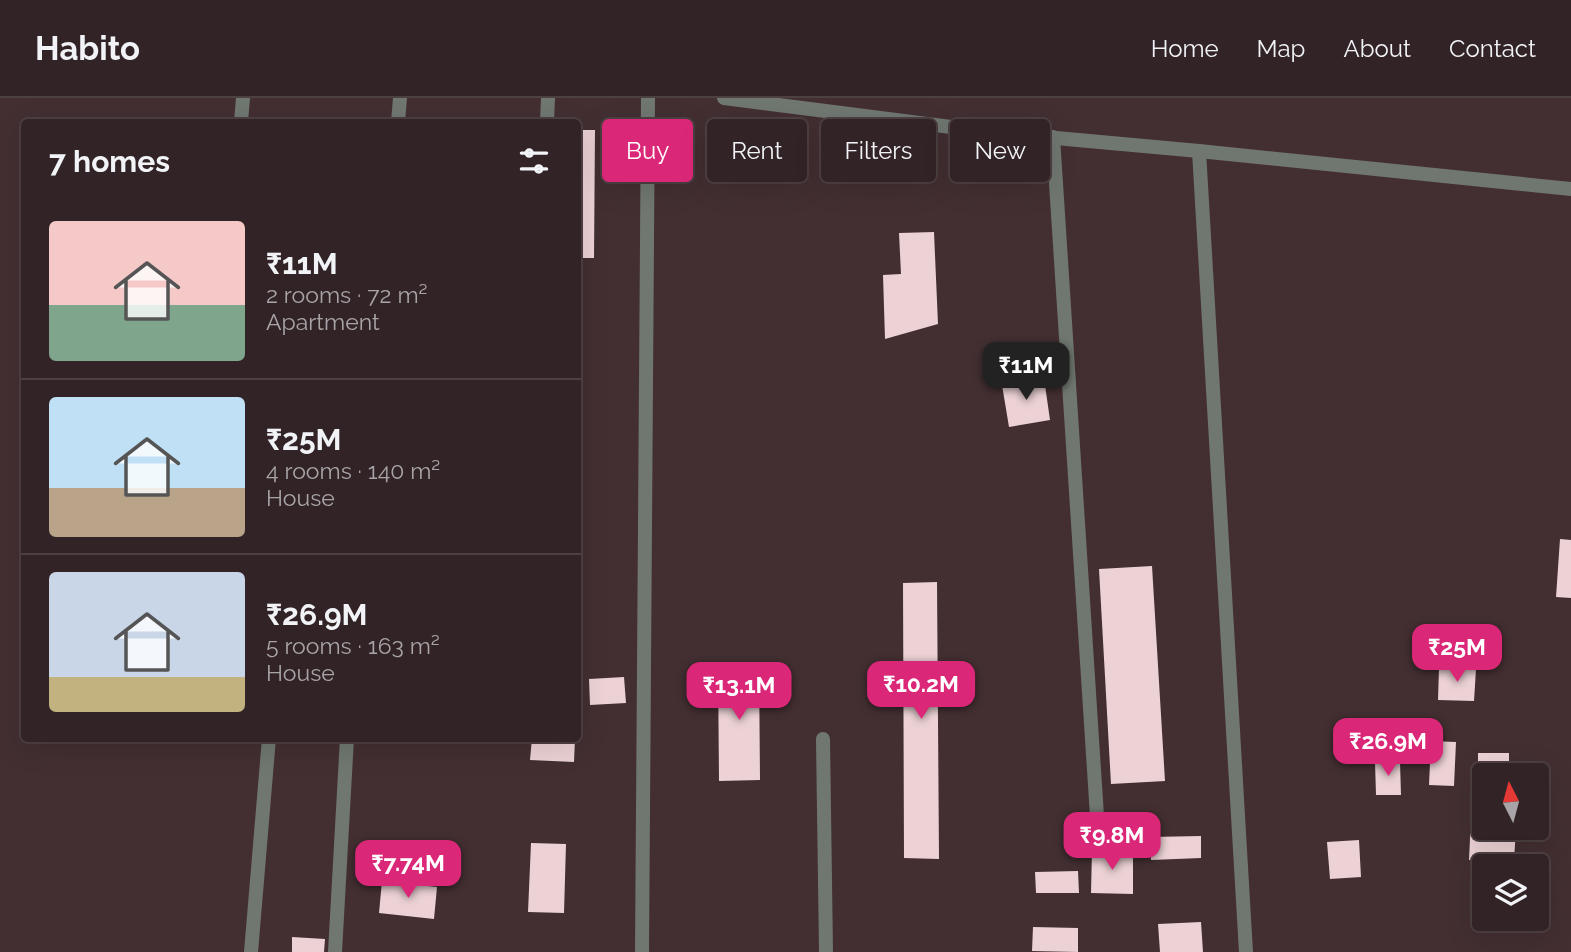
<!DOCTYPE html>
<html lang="en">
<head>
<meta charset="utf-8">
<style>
  :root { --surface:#322326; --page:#3d2f32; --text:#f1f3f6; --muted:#a8a4a7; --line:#4d4043; --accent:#db2777 }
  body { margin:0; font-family:Raleway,sans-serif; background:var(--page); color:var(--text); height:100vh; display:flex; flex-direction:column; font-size:26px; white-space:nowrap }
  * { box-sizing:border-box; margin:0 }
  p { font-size:23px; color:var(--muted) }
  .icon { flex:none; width:38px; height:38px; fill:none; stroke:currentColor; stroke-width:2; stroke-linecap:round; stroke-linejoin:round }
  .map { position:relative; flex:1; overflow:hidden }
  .drawer { position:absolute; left:21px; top:21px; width:560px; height:623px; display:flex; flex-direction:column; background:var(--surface); border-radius:7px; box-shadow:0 7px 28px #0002,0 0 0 2px var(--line) }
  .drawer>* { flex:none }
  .banner { position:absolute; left:602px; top:21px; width:665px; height:63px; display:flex; gap:14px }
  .needle { width:46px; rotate:354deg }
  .tools { position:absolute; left:1472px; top:665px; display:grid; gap:14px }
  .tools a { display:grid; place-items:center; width:77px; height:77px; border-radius:7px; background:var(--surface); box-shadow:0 7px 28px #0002,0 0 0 2px var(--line); font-size:35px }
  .price { position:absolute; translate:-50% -60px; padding:0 16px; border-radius:14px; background:var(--accent); color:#fff; font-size:23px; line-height:46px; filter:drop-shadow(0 2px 4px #0008) }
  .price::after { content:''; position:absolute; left:50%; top:42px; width:21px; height:16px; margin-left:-10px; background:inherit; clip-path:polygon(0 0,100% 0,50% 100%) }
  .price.active { background:#222; color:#fff }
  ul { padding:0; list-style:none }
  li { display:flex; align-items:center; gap:21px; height:175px; padding:0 28px }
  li+li { border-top:2px solid var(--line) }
  li span { display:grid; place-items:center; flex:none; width:196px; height:140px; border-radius:7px; color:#555 }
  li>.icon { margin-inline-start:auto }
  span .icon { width:84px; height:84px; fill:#fffc; stroke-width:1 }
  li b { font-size:30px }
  h2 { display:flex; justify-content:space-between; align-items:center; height:84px; padding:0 28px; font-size:30px }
  .pill { padding:0 24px; border-radius:7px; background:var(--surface); box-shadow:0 7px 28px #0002,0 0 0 2px var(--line); font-size:24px; line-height:63px }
  .pill.active { background:var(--accent); color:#fff }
  header { display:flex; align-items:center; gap:42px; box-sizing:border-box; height:98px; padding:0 35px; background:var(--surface); border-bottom:2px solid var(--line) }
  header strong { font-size:33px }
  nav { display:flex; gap:38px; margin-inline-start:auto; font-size:24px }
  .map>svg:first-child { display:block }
  .building { fill:#ecd2d5 }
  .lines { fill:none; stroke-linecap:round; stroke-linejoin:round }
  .service { stroke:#707770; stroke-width:14 }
  .minor { stroke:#707770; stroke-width:14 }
  .tertiary { stroke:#707770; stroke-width:14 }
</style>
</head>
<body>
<header>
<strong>Habito</strong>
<nav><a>Home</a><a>Map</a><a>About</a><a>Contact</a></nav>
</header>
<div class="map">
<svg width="1571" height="854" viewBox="0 0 1571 854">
  <rect width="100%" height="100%" fill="#432f32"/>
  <path class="building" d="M 578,32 L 595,32 L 594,160 L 578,160 Z
    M 934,134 L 938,226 L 885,241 L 883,177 L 901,176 L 899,135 Z
    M 1044,280 L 1050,322 L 1009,329 L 1002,287 Z
    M 1560,441 L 1571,442 L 1571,500 L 1556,499 Z
    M 1152,468 L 1165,683 L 1111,686 L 1099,471 Z
    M 937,484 L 939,761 L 904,760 L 903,485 Z
    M 718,565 L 759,565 L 760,682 L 719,683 Z
    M 1439,570 L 1476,571 L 1474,603 L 1438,602 Z
    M 624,579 L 626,605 L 590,607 L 589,581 Z
    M 532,640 L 575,640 L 574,664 L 530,662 Z
    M 1431,643 L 1456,644 L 1454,688 L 1429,687 Z
    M 1478,655 L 1509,655 L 1509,677 L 1484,677 L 1484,685 L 1478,685 Z
    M 1375,664 L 1400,664 L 1401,697 L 1376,697 Z
    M 1471,719 L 1484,719 L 1484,730 L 1516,730 L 1514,763 L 1469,762 Z
    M 1201,738 L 1201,760 L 1151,762 L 1150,739 Z
    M 1359,742 L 1361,779 L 1330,781 L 1327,744 Z
    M 531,745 L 566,746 L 564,815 L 528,814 Z
    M 1092,752 L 1133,753 L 1133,796 L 1091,795 Z
    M 1078,773 L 1079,795 L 1036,795 L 1035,774 Z
    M 382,783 L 437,789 L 434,821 L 379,815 Z
    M 1201,824 L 1203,854 L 1160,854 L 1158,826 Z
    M 1033,829 L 1078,830 L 1078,854 L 1032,853 Z
    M 292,839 L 325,841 L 324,854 L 292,854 Z"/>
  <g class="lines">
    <path class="service" d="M 1053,39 L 1097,718
      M 1199,53 L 1246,854"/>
    <path class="minor" d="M 241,24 L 243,0
      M 398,24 L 400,0
      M 547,24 L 548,0
      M 823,641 L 826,854
      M 251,854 L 269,640
      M 335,854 L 347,640
      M 642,854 L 648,0"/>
    <path class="tertiary" d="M 724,0 L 990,34 L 1199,53 L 1571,91"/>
  </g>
</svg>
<div class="tools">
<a><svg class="needle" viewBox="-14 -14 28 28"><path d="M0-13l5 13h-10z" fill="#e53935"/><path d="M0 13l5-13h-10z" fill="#a8a4a7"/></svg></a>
<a><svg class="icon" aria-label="layers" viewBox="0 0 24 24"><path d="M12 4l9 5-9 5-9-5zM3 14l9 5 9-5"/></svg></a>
</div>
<b class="price active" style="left:1026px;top:304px">₹11M</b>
<b class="price" style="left:1457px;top:586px">₹25M</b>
<b class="price" style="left:921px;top:623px">₹10.2M</b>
<b class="price" style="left:739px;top:624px">₹13.1M</b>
<b class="price" style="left:1388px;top:680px">₹26.9M</b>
<b class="price" style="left:1112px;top:774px">₹9.8M</b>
<b class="price" style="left:408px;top:802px">₹7.74M</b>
<div class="banner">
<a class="pill active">Buy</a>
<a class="pill">Rent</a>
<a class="pill">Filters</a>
<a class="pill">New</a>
</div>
<section class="drawer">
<h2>7 homes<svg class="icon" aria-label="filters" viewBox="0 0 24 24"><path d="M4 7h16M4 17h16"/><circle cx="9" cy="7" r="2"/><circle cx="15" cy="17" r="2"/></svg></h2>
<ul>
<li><span style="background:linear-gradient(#f6c9c9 60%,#7fa58c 0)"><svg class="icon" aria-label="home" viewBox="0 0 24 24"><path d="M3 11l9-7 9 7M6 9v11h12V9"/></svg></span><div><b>₹11M</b><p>2 rooms · 72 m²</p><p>Apartment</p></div></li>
<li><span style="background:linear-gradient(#bfe0f5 65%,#b9a48a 0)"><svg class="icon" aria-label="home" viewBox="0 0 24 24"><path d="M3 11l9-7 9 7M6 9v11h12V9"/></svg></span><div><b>₹25M</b><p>4 rooms · 140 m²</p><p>House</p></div></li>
<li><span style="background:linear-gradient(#c9d6e8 75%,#c2b280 0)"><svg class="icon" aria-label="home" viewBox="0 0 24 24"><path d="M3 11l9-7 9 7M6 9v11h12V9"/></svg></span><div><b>₹26.9M</b><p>5 rooms · 163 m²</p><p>House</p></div></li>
</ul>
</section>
</div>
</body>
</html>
